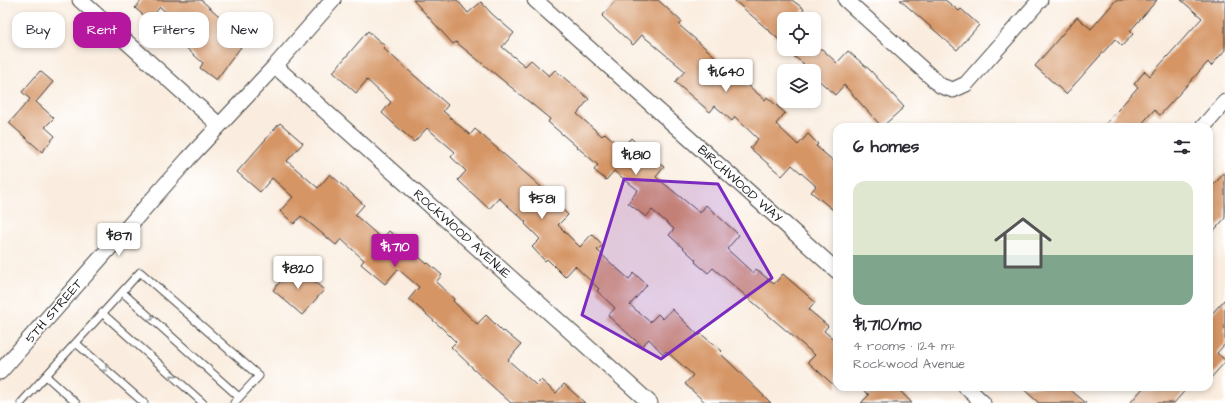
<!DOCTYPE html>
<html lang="en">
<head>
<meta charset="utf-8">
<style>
  :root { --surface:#fff; --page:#f2f2f3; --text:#2b2b33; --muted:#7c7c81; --accent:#b5179e }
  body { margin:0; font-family:"Architects Daughter",sans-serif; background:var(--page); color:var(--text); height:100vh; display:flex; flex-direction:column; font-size:15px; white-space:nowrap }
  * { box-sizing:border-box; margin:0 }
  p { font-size:13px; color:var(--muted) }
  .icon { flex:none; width:22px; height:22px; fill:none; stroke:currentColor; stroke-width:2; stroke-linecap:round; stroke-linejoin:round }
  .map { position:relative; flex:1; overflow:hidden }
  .side { position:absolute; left:833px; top:123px; width:380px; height:268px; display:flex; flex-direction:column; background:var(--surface); border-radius:12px; box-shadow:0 2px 6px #0003 }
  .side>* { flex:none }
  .banner { position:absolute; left:12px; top:12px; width:380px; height:36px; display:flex; gap:8px }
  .controls { position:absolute; left:777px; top:12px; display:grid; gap:8px }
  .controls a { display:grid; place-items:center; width:44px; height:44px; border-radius:8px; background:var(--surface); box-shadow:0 2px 6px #0003; font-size:20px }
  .price { position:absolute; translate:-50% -34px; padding:0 9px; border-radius:4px; background:#fff; color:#222; font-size:13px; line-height:26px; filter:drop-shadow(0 1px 2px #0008) }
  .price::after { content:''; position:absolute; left:50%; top:24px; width:12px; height:9px; margin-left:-6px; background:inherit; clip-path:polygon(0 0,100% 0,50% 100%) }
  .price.on { background:var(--accent); color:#fff }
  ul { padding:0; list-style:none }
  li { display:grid; align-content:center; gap:8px; height:212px; padding:0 20px }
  li span { display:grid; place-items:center; height:124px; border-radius:12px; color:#555 }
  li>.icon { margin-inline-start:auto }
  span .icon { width:72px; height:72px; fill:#fffc; stroke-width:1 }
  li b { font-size:17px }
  h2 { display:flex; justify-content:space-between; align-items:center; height:48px; padding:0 20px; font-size:17px }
  .chip { padding:0 14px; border-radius:12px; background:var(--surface); box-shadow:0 2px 6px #0003; font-size:14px; line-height:36px }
  .chip.on { background:var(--accent); color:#fff }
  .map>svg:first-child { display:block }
  .building { fill:#d59565 }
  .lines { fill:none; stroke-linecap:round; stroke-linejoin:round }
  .service-casing { stroke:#3d3b39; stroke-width:9 }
  .minor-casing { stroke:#3d3b39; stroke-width:17 }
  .service { stroke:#fff; stroke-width:7 }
  .minor { stroke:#fff; stroke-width:15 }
  .oneway { stroke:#999 }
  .marked { fill:#7b2cbf; fill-opacity:0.2; stroke:#7b2cbf; stroke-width:3; stroke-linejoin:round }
  .labels { text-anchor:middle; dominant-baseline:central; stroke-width:3; stroke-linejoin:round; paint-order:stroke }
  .street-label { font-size:13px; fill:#1c1c1c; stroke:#fff }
</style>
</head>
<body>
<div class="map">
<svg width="1225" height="403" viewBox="0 0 1225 403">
  <rect width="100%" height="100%" fill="#fff"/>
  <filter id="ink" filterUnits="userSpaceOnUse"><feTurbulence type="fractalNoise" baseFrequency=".025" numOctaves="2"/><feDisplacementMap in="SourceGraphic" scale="8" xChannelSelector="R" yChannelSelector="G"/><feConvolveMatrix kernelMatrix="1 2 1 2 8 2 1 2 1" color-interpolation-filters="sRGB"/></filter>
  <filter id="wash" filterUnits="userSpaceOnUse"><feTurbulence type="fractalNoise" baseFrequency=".012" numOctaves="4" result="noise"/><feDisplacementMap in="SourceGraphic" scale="16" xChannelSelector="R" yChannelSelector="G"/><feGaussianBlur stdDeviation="0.9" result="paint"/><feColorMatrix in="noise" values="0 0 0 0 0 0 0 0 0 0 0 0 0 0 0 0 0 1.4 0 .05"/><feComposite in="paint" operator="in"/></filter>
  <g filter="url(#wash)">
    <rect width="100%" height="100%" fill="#faeddf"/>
    <g id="blocks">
      <path class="building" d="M 142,0 L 201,0 L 218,15 L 245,34 L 237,44 L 241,47 L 216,80 L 200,68 L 203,63 L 173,36 L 181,26 L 160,7 L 149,20 L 135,8 Z
        M 413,0 L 457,0 L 468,13 L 481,2 L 492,14 L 514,33 L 502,47 L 525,66 L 531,60 L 549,76 L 555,70 L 589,99 L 577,114 L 602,136 L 605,133 L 622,148 L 631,138 L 644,151 L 644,152 L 664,167 L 656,177 L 700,213 L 706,205 L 739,235 L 727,249 L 753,273 L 756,269 L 774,284 L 783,274 L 815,302 L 809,310 L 828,326 L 824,331 L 837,342 L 837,388 L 808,362 L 815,355 L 713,268 L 708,273 L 695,262 L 696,260 L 669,235 L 674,229 L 652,210 L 646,217 L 628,203 L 638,190 L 614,171 L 606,180 L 594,170 L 598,165 L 548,122 L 550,119 L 456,42 L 453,44 Z
        M 616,0 L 658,0 L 682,22 L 679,25 L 765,100 L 767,97 L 785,113 L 776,124 L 798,145 L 808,134 L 818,144 L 816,146 L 837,164 L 837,213 L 811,192 L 816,186 L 792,165 L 782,176 L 750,148 L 758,139 L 735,117 L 732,121 L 715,106 L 710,112 L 675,82 L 685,71 L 642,35 L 633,45 L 602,16 Z
        M 734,0 L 792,0 L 804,9 L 797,19 L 784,19 L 784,44 Z
        M 900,0 L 945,0 L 959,11 L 961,9 L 979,25 L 957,50 Z
        M 1116,0 L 1157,0 L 1130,31 L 1133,34 L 1122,46 L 1115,39 L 1066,94 L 1035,66 L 1077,17 L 1091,29 Z
        M 1181,0 L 1225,0 L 1225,50 L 1211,66 L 1208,62 L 1160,115 L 1154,110 L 1139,127 L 1103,127 L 1138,87 L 1134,84 L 1145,71 L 1150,76 L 1202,18 Z
        M 368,31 L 385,46 L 383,48 L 448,105 L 443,111 L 470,135 L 475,129 L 539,185 L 568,215 L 558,225 L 580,247 L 592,234 L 603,245 L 597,250 L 613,265 L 629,279 L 634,273 L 647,285 L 630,305 L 650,322 L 658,314 L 663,319 L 672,309 L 699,336 L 701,334 L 722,351 L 720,353 L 771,403 L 706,403 L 685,384 L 693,375 L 666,351 L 663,354 L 649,339 L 642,346 L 608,316 L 615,308 L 597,291 L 599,289 L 575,266 L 565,277 L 547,259 L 545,261 L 532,247 L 540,239 L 525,224 L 526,222 L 499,198 L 489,209 L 458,180 L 466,171 L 451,157 L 455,152 L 427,128 L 414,142 L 382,113 L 391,102 L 367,80 L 356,93 L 333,72 Z
        M 784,49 L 822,49 L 837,63 L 848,51 L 870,70 L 904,107 L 882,127 L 844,85 L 835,95 L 814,76 L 814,71 L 797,71 L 804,64 Z
        M 40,71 L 53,82 L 36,102 L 54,118 L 45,127 L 55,136 L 42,152 L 9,123 L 30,99 L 22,92 Z
        M 280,123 L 303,143 L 287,161 L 318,188 L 330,174 L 364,205 L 355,215 L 382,239 L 389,231 L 427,264 L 428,263 L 442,275 L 436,282 L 454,299 L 453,301 L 477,324 L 486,315 L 503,332 L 504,331 L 521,345 L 508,360 L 536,385 L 541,380 L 556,393 L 564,384 L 585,403 L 511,403 L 472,368 L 472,367 L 451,347 L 456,342 L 443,329 L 409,299 L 419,287 L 398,269 L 385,284 L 361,264 L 364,260 L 341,239 L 336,245 L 301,216 L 294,224 L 280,211 L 293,197 L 272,178 L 260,192 L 237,172 Z
        M 1225,172 L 1225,218 L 1209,236 L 1209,190 Z
        M 295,265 L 324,290 L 302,315 L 273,290 Z
        M 1225,299 L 1225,344 L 1217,353 L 1225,360 L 1225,362 L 1209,380 L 1209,317 Z
        M 860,387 L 896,387 L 912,403 L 861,403 L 869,395 Z
        M 1021,387 L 1067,387 L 1086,403 L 1039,403 Z
        M 1144,387 L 1188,387 L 1174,403 L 1130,403 Z"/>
    </g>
  </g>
  <g filter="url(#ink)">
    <use href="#blocks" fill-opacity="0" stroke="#3d3b39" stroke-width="1"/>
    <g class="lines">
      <defs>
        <path id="service" d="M 122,292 L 239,397
          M 102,313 L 203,403
          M 76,343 L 144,403
          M 46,376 L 76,403
          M 21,403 L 140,272 L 259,376 L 234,403"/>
        <path id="minor" d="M 80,0 L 219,125
          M 535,0 L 837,271
          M 846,0 L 941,86 L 953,90 L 966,84 L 1040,0
          M 275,66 L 650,403
          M 1203,127 L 1225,102
          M 0,372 L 188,159 L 275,66 L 333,0
          M 966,387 L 983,403"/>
      </defs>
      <use href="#service" class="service-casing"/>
      <use href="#minor" class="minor-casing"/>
      <use href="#service" class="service"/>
      <use href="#minor" class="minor"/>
    </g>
    <defs><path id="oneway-chevron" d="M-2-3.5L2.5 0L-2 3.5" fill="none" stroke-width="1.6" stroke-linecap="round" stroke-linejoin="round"/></defs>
    <g class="oneway">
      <use href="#oneway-chevron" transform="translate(151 318) rotate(42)"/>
      <use href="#oneway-chevron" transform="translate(105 369) rotate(41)"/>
      <use href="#oneway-chevron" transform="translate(173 377) rotate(-138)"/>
    </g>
  </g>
  <path class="marked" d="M 624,179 L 718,184 L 772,278 L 661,359 L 582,315 Z"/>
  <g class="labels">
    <g class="street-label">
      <text transform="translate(740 184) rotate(42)">BIRCHWOOD WAY</text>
      <text transform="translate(462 234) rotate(42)">ROCKWOOD AVENUE</text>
      <text transform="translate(54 311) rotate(-49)">5TH STREET</text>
    </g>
  </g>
</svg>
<div class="controls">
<a><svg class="icon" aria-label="locate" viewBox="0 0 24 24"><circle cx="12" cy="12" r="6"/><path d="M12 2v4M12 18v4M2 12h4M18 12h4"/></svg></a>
<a><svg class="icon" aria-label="layers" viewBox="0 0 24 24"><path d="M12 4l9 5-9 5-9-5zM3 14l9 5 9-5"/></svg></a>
</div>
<b class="price" style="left:726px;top:93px">$1,640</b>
<b class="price" style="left:636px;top:176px">$1,810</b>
<b class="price" style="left:542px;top:220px">$581</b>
<b class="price" style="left:119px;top:257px">$871</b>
<b class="price on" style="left:395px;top:268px">$1,710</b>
<b class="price" style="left:298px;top:290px">$820</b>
<div class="banner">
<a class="chip">Buy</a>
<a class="chip on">Rent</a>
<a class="chip">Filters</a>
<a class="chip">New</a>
</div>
<section class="side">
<h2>6 homes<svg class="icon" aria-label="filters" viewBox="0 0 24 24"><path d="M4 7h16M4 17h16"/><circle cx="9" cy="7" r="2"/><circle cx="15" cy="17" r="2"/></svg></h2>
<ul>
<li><span style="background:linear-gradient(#dfe7d0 60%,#7fa58c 0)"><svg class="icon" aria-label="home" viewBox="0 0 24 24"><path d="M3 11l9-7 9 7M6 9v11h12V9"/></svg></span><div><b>$1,710/mo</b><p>4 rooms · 124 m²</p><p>Rockwood Avenue</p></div></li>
</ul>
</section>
</div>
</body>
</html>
